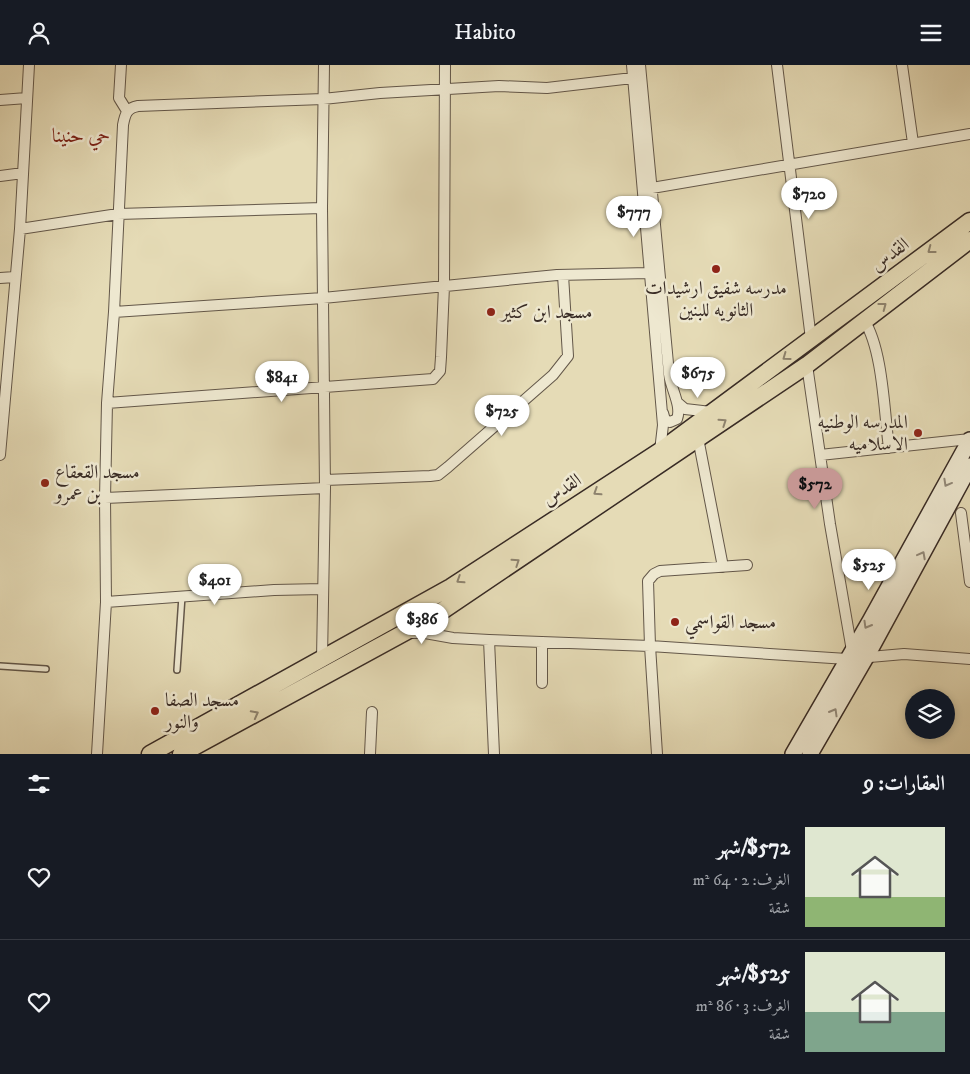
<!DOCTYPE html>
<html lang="ar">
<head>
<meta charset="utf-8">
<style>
  :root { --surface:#171b24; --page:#20242c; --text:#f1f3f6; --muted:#9ea1a6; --line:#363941; --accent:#c59692 }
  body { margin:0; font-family:"IM FELL DW Pica",Amiri,serif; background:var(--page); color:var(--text); direction:rtl; height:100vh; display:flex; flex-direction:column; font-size:19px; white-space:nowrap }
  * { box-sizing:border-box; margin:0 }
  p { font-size:16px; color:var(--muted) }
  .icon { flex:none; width:28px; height:28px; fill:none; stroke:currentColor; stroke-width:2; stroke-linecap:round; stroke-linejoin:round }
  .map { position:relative; height:689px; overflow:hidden; direction:ltr }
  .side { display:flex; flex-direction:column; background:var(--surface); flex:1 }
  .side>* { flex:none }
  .buttons { position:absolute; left:905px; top:624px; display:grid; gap:10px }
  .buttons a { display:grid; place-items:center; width:50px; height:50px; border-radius:50%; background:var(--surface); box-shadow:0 2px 8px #0003; font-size:25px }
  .price { position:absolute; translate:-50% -42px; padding:0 11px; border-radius:18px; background:#fff; color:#222; font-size:16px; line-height:32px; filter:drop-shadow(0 1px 2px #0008) }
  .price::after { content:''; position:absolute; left:50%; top:30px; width:15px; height:11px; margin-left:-8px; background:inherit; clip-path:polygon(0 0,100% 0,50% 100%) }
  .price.current { background:var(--accent); color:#111 }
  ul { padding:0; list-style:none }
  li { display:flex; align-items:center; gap:15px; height:125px; padding:0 25px }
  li+li { border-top:1px solid var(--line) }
  li span { display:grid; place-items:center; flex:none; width:140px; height:100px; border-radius:0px; color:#555 }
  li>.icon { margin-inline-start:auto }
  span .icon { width:60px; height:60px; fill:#fffc; stroke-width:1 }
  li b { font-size:21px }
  h2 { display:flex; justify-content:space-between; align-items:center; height:60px; padding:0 25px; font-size:21px }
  header { display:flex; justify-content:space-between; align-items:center; height:65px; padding:0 25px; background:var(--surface); font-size:22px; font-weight:600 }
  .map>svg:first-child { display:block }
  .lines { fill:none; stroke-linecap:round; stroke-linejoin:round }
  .lane-casing { stroke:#635749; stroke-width:8 }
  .street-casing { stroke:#635749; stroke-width:12 }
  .secondary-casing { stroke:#382b25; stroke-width:18 }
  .primary-casing { stroke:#382b25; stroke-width:19 }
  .lane { stroke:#eee8d0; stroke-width:5 }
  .street { stroke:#eee8d0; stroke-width:10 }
  .secondary { stroke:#eee8d0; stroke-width:15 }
  .primary { stroke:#e5dbb6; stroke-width:16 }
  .oneway { stroke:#8e836e }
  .oneway2 { stroke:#938a7a }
  .poi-dot { fill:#8f2418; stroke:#eee8d0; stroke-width:2 }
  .labels { text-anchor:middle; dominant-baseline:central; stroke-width:5; stroke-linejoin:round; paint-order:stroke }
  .street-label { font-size:19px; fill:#382b25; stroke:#eee8d0 }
  .poi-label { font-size:19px; fill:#382b25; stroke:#eee8d0; text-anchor:start }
  .neighbourhood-label { font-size:20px; fill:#7a1f14; stroke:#eee8d0 }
</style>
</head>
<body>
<header><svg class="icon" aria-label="menu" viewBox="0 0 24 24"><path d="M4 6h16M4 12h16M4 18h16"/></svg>Habito<svg class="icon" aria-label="person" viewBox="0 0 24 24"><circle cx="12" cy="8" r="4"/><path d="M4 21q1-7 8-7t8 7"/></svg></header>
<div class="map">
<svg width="970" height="689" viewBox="0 0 970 689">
  <rect width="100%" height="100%" fill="#e5dbb6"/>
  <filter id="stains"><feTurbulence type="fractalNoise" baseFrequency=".004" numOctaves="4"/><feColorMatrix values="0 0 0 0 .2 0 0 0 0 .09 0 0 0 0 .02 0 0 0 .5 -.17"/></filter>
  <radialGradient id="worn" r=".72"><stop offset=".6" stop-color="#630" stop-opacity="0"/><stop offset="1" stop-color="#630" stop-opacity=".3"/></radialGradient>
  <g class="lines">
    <defs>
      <path id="lane" d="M 0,601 L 46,604
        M 177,605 L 182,531"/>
      <path id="street" d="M 121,0 L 119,33 L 127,46
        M 632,0 L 663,360 L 660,386
        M 640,0 L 669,309 C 671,324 682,341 677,354 L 670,357 L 665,355 L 663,348
        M 777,0 L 811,274
        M 902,0 L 913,78
        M 0,35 L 27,33
        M 0,111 L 23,108
        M 646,124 L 970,69
        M 20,164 L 118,149 L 322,143
        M 0,213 L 15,212
        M 114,247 L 323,233 L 557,210 L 649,208
        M 864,255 C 883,285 884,346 889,383
        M 807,300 L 830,459 L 852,586
        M 107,338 L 433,314 L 440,306 L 441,292 L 444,221 L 445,0
        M 678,338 L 685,344 L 711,347
        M 698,373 L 723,502
        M 0,390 L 20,164 L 29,0
        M 820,390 L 970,374
        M 325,415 L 430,411 L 438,410 L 448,402 L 553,310 L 568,291 L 563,210
        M 105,433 L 325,423
        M 961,448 L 970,517
        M 106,537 L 274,525 L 323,524
        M 408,568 L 425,568 L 453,573 L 489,575 L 650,581 L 847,594 L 904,589 L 970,594
        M 489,575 L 494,689
        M 322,594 L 325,423 L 322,143 L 324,0
        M 542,618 L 542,577
        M 97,689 L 106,537 L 105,433 L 107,338 L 114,247 L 123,60 C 125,49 127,43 138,41 L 323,34 L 380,28 L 499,21 L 547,23 L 641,12
        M 370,689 L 372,647
        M 657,689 L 650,581 L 648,516 L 654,509 L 660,506 L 747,500"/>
      <path id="secondary" d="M 793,689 L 870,556 L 970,375
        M 810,689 L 869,587 L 970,401"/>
      <path id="primary" d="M 150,689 L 451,522 L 660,386 L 970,156
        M 181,689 L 433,552 L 807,300 L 970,175"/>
    </defs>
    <use href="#lane" class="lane-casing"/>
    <use href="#street" class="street-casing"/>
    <use href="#secondary" class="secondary-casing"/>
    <use href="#primary" class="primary-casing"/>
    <use href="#lane" class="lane"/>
    <use href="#street" class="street"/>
    <use href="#secondary" class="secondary"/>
    <use href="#primary" class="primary"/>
  </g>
  <defs><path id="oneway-chevron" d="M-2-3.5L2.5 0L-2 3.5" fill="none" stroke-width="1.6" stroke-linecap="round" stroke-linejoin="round" transform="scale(1.25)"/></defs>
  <g class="oneway">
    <use href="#oneway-chevron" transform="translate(931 185) rotate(143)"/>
    <use href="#oneway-chevron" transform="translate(883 241) rotate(-37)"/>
    <use href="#oneway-chevron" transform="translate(786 292) rotate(144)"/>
    <use href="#oneway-chevron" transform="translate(723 357) rotate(-34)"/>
    <use href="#oneway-chevron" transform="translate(597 427) rotate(147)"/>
    <use href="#oneway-chevron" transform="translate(516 497) rotate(-34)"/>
    <use href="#oneway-chevron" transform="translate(460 515) rotate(147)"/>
    <use href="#oneway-chevron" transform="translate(255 649) rotate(-28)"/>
  </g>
  <g class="oneway2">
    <use href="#oneway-chevron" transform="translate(947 418) rotate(119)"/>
    <use href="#oneway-chevron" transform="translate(922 490) rotate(-62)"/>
    <use href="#oneway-chevron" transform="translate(867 560) rotate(120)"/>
    <use href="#oneway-chevron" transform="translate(834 647) rotate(-60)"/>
  </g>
  <g class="poi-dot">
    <circle cx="716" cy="204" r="5"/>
    <circle cx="491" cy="247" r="5"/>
    <circle cx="918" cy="368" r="5"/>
    <circle cx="45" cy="418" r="5"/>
    <circle cx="675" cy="557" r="5"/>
    <circle cx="155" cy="646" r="5"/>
  </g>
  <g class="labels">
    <g class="street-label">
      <text transform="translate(890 190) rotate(-37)">القدس</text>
      <text transform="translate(562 425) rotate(-33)">القدس</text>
    </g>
    <g class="poi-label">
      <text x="716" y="223" text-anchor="middle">مدرسه شفيق ارشيدات<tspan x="716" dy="22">الثانويه للبنين</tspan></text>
      <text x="501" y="247">مسجد ابن كثير</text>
      <text x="908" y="357" text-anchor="end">المدرسه الوطنيه<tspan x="908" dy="22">الاسلاميه</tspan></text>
      <text x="55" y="407">مسجد القعقاع<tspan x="55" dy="22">بن عمرو</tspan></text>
      <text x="685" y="557">مسجد القواسمي</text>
      <text x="165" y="635">مسجد الصفا<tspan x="165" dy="22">والنور</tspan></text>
    </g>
    <g class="neighbourhood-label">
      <text x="81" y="71">حي حنينا</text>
    </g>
  </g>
  <rect width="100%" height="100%" filter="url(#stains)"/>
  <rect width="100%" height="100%" fill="url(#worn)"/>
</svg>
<div class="buttons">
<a><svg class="icon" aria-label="layers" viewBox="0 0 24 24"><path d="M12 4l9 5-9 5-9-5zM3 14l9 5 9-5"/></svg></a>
</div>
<b class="price" style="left:809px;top:155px">$720</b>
<b class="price" style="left:634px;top:173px">$777</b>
<b class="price" style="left:698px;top:334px">$675</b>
<b class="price" style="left:282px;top:338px">$841</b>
<b class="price" style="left:502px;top:372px">$725</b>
<b class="price current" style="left:815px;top:445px">$572</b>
<b class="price" style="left:869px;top:526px">$525</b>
<b class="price" style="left:215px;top:541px">$401</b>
<b class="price" style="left:422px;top:580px">$386</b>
</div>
<section class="side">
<h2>العقارات: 9<svg class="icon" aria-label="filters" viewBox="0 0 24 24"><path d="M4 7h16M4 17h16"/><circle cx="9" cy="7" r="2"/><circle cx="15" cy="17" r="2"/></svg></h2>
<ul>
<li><span style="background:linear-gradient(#dfe7d0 70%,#8fb573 0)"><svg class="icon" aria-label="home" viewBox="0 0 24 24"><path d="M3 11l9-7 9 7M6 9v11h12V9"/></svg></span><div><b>$572/شهر</b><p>الغرف: 2 · 64 m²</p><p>شقة</p></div><svg class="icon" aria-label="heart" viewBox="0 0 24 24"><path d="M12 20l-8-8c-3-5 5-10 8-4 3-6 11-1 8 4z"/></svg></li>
<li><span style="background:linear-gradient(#dfe7d0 60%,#7fa58c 0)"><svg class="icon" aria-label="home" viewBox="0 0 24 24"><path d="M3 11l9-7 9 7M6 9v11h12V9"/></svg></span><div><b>$525/شهر</b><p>الغرف: 3 · 86 m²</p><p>شقة</p></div><svg class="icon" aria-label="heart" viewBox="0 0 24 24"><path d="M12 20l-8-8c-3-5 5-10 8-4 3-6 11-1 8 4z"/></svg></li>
</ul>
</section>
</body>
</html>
